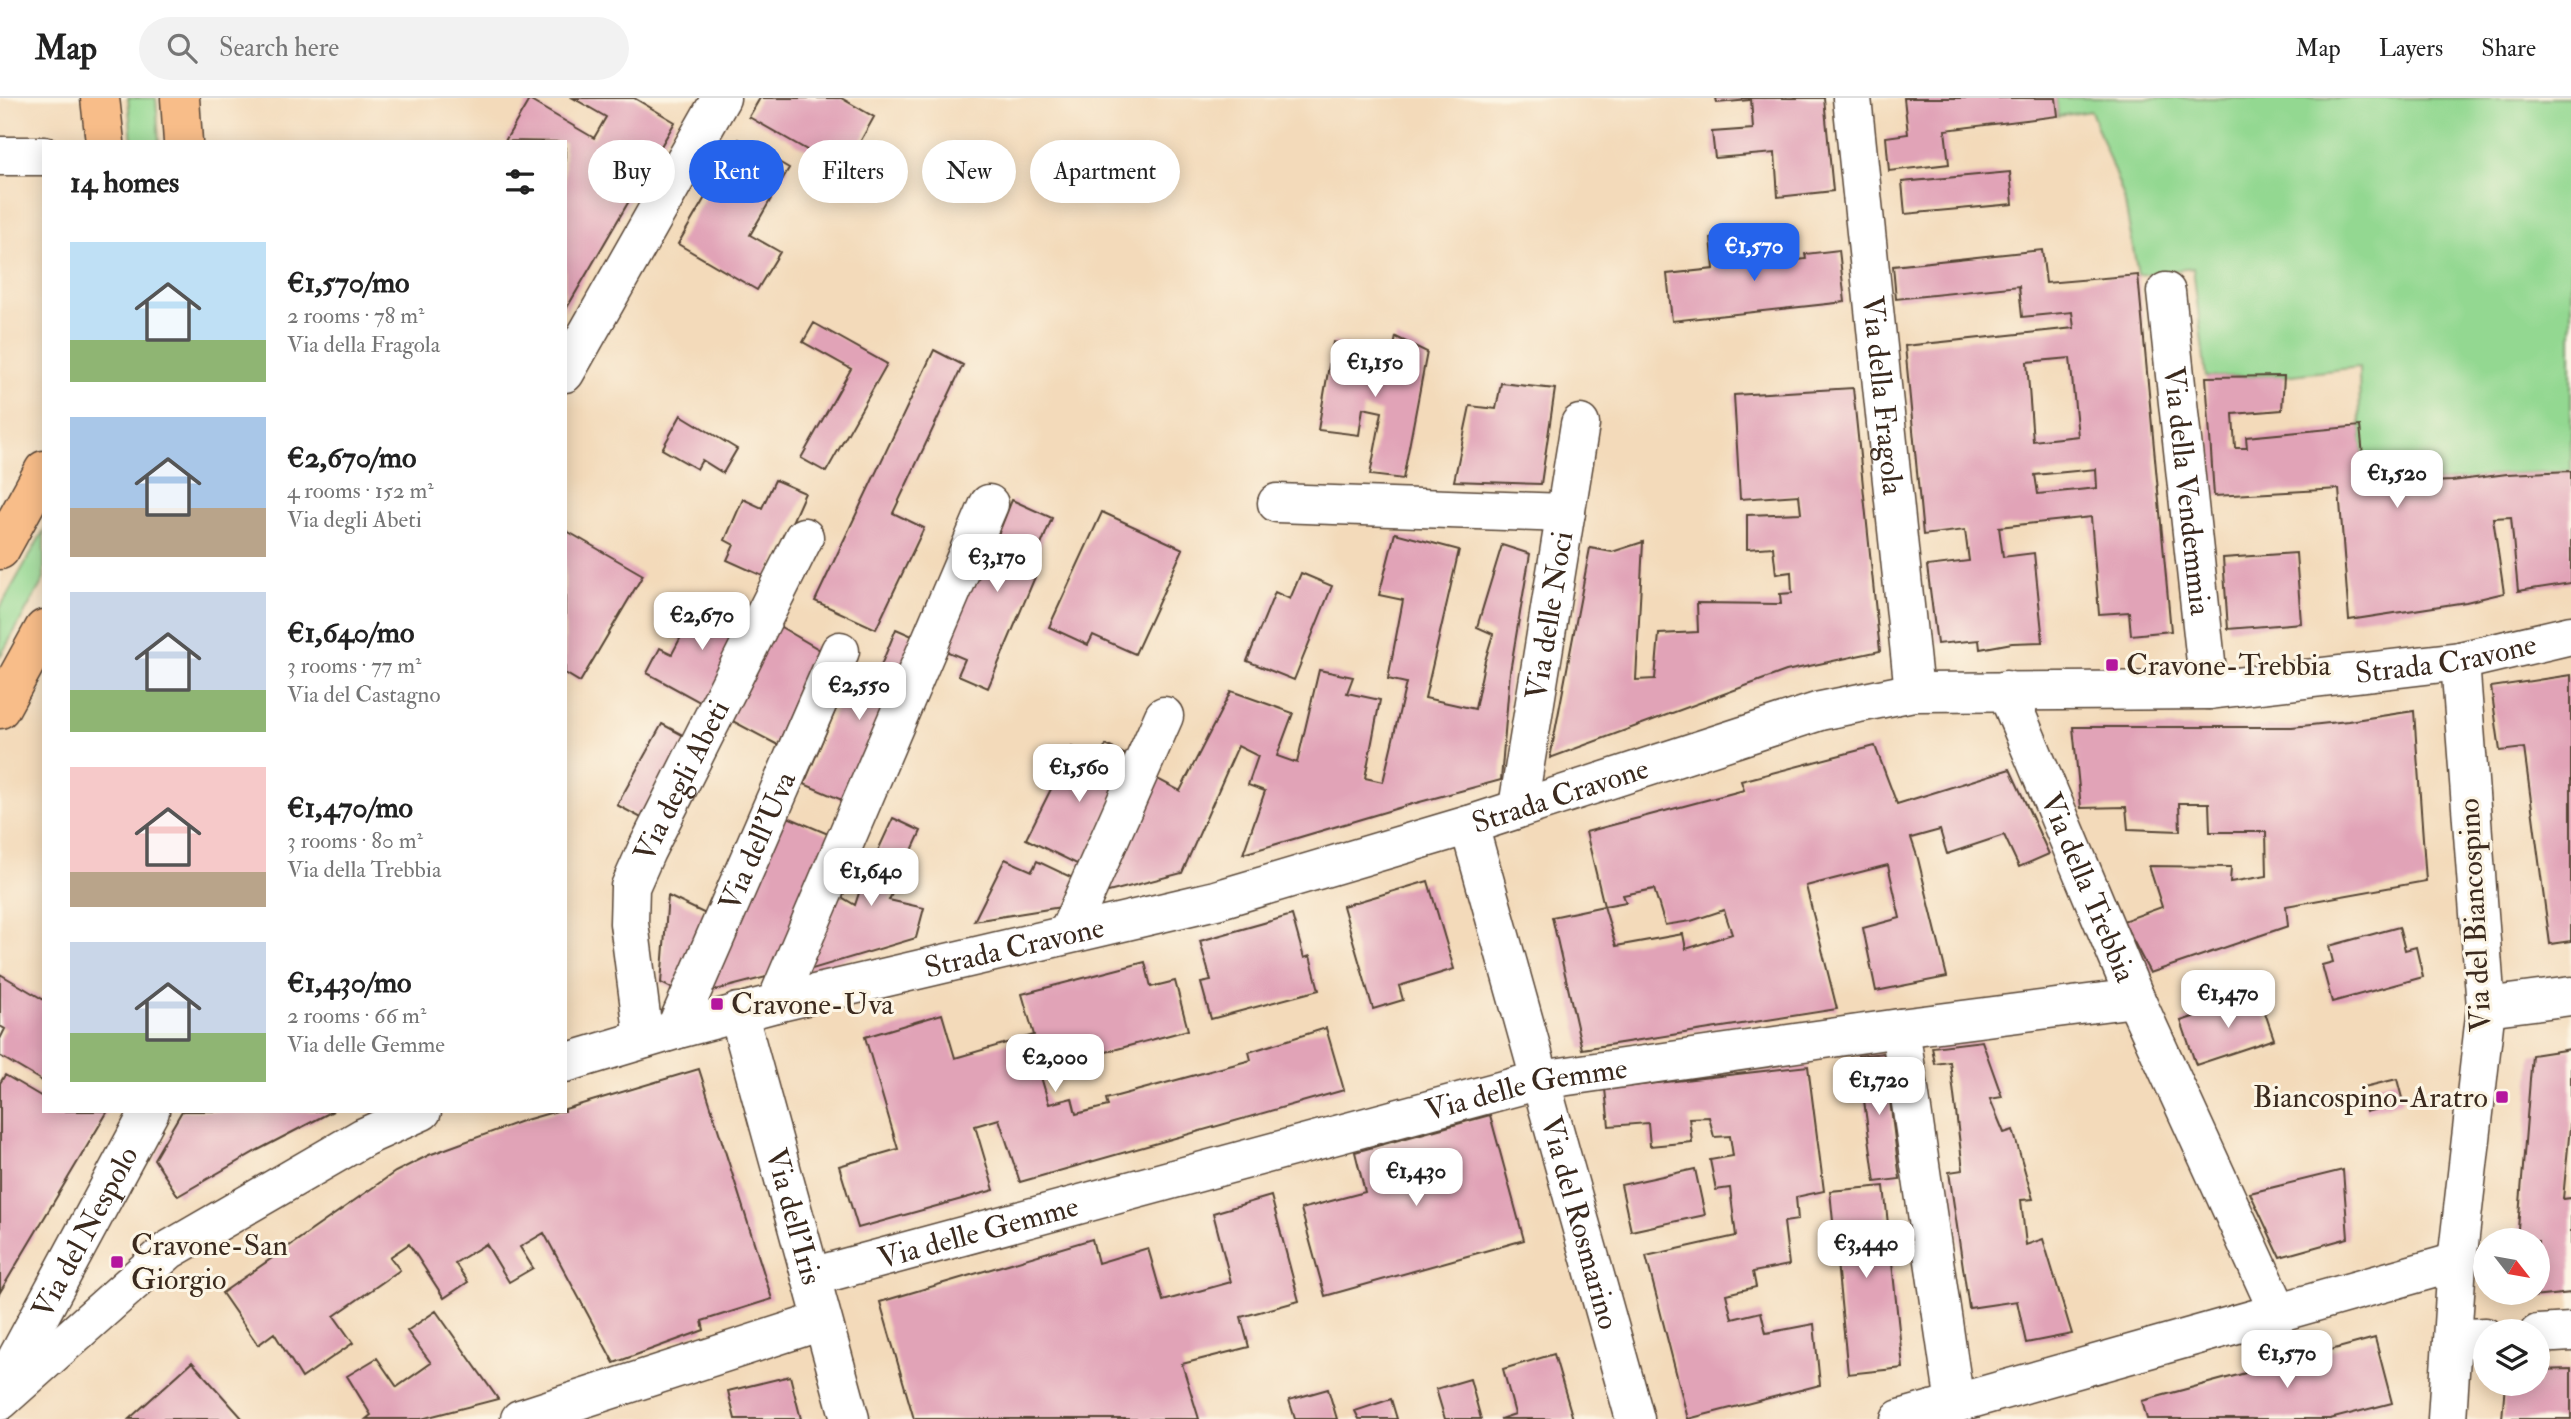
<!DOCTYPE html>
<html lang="en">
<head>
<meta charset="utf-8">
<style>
  :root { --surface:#fff; --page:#f2f2f2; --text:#222; --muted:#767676; --line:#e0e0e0; --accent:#2563eb }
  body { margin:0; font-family:"IM FELL Double Pica",serif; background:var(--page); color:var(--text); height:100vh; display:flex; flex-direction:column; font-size:26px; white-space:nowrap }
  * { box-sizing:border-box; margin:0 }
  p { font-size:23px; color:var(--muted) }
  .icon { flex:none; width:38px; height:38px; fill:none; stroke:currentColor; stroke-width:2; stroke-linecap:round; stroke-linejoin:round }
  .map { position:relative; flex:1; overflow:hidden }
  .panel { position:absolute; left:42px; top:42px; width:525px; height:973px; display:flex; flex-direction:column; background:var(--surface); border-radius:0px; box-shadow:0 4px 18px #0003 }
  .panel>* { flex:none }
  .top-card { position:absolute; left:588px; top:42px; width:665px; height:63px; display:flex; gap:14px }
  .needle { width:46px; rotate:121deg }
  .controls { position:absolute; left:2473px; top:1130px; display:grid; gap:14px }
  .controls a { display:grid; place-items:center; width:77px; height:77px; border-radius:50%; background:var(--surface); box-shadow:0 4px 18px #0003; font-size:35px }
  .price { position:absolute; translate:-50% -60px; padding:0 16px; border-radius:14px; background:#fff; color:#222; font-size:23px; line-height:46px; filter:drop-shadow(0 2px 4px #0008) }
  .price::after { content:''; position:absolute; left:50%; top:42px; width:21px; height:16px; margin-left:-10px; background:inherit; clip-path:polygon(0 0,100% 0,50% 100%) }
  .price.on { background:var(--accent); color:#fff }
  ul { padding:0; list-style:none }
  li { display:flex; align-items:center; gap:21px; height:175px; padding:0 28px }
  li span { display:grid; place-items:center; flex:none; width:196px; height:140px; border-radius:0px; color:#555 }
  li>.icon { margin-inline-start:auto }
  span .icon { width:84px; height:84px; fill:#fffc; stroke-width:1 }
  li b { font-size:30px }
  h2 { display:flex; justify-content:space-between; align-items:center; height:84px; padding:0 28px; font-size:30px }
  .chip { padding:0 24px; border-radius:32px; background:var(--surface); box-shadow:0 4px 18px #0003; font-size:24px; line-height:63px }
  .chip.on { background:var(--accent); color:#fff }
  header { display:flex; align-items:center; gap:42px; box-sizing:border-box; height:98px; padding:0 35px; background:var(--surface); border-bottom:2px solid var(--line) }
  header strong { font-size:33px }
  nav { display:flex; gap:38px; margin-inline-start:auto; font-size:24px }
  .search { width:490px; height:63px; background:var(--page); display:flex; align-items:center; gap:18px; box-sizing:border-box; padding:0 24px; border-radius:38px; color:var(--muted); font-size:26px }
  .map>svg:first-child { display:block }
  .green { fill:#93d891; stroke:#678158; stroke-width:2 }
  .building { fill:#e1a3b7; fill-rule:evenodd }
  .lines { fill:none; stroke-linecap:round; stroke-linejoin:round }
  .minor-casing { stroke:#574435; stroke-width:41 }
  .major-casing { stroke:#574435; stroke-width:41 }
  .minor { stroke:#fff; stroke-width:38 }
  .major { stroke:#f8bd89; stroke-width:38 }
  .poi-dot { fill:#b5179e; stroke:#fcf5e5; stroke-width:2.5 }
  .labels { text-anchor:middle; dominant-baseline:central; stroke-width:6; stroke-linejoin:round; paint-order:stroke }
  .street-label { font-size:30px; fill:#3b2a1e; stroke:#fcf5e5 }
  .poi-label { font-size:30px; fill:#3b2a1e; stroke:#fcf5e5; text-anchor:start }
</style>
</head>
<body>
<header>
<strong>Map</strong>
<div class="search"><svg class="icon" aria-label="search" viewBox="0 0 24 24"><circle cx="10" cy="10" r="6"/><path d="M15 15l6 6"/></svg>Search here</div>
<nav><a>Map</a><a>Layers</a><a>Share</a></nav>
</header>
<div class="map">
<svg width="2571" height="1321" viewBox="0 0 2571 1321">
  <rect width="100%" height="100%" fill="#fcf5e5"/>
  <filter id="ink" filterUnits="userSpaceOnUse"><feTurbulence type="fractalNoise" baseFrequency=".0143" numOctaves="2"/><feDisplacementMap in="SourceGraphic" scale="14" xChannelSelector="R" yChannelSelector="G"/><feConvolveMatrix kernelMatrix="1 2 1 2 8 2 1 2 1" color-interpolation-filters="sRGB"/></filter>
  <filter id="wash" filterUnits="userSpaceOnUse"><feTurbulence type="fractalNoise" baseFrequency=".00686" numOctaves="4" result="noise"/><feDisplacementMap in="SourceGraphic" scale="28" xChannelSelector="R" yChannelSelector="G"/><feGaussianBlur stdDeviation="1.57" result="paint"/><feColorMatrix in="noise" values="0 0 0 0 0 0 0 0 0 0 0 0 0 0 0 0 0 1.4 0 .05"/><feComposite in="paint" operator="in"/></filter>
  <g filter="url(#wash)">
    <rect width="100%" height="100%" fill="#f3daba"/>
    <path class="green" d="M 128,0 L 156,0 L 159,44 L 132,44 Z
      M 2056,0 L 2571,0 L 2571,373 L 2507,376 L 2452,383 L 2366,387 L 2360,328 L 2359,269 L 2284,278 L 2206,279 L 2193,170 L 2138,177 L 2124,100 L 2091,13 L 2058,18 Z
      M 44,432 L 44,481 L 0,559 L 0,510 Z"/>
    <g id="blocks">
      <path class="building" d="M 573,0 L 634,0 L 675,24 L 565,213 L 565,44 L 505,43 L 529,2 L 594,40 L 606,19 Z
        M 760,0 L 841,0 L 874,19 L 844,73 L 749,19 Z
        M 1716,0 L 1749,0 L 1749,2 L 1717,5 Z
        M 1751,0 L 1824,0 L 1833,93 L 1778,99 L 1775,55 L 1715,60 L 1712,34 L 1753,31 Z
        M 1904,0 L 2056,0 L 2058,18 L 1945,32 L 1949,66 L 1889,73 L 1886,39 L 1908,36 Z
        M 739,41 L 789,70 L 750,137 L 780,154 L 757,192 L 678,146 Z
        M 2010,74 L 2013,106 L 1905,116 L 1902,84 Z
        M 1746,136 L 1749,168 L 1806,161 L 1805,156 L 1839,152 L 1845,204 L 1672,223 L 1667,176 L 1714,171 L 1711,140 Z
        M 2042,152 L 2046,185 L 2138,177 L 2171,533 L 2131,537 L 2129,514 L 2099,516 L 2091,419 L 1999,429 L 2003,459 L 2034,455 L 2043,544 L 2012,545 L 1980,551 L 1979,542 L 1937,546 L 1927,468 L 1969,463 L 1965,432 L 1923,437 L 1905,248 L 2074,230 L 2072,214 L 2022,219 L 2019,188 L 1896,201 L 1893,168 ZM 2070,260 L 2078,338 L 2033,343 L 2027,264 ZM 2096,371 L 2097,390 L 2038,396 L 2035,377 Z
        M 814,225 L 887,266 L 826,374 L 801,360 L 851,271 L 803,244 Z
        M 1396,239 L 1427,254 L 1403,381 L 1370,377 L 1382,314 L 1363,310 L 1359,337 L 1318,332 L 1333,244 L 1392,258 Z
        M 934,252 L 963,267 L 893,415 L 924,430 L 876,531 L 815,503 Z
        M 2284,278 L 2282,312 L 2233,316 L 2235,350 L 2247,350 L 2246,339 L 2360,328 L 2366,387 L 2452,383 L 2507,376 L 2571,373 L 2571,485 L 2518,493 L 2511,419 L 2493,420 L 2504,495 L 2466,504 L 2349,522 L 2339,391 L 2214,398 L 2206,279 Z
        M 1501,285 L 1555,291 L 1541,386 L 1454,383 L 1470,308 L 1496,311 Z
        M 1853,290 L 1880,553 L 1786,573 L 1550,660 L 1590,450 L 1612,454 L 1643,444 L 1636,582 L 1655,581 L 1659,536 L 1698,534 L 1697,505 L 1781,506 L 1780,496 L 1792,495 L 1791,474 L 1776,476 L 1773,449 L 1747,451 L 1747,417 L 1801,415 L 1799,397 L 1740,401 L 1734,297 Z
        M 681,317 L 737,351 L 723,375 L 702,362 L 697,371 L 662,351 Z
        M 775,382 L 805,395 L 767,480 L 727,462 L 734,447 L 725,442 L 743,401 L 762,410 Z
        M 1012,402 L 1052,420 L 1032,469 L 1038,472 L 988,590 L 958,577 L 965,561 L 941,551 L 984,449 L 992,452 Z
        M 1102,414 L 1183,451 L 1135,556 L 1093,537 L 1088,547 L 1049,529 Z
        M 565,432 L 643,477 L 580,584 L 565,575 Z
        M 1395,435 L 1459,452 L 1425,600 L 1475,611 L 1484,566 L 1493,536 L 1477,529 L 1502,447 L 1530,456 L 1510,574 L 1501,682 L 1405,708 L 1243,756 L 1265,693 L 1248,687 L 1258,658 L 1238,648 L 1182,775 L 1093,798 L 1154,679 L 1180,693 L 1231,593 L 1293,615 L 1277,658 L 1297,665 L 1319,572 L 1353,579 L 1347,595 L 1380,602 L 1365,680 L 1383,684 L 1406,585 L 1388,581 L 1403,502 L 1379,497 Z
        M 2296,455 L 2301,525 L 2228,531 L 2223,460 Z
        M 1301,475 L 1332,488 L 1294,582 L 1247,563 L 1275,494 L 1290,501 Z
        M 702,499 L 751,524 L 707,608 L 647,575 L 660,550 L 672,556 Z
        M 774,525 L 820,552 L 778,647 L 725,619 Z
        M 896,531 L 919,541 L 849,705 L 804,686 L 850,578 L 857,581 L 861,570 L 877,577 Z
        M 2571,577 L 2571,843 L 2550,846 L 2524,650 L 2500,653 L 2491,589 Z
        M 2414,613 L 2426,783 L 2286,808 L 2288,828 L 2150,875 L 2123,823 L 2162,809 L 2149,768 L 2231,769 L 2230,784 L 2267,778 L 2266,734 L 2210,734 L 2209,705 L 2179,705 L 2180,733 L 2128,731 L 2126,709 L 2081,710 L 2073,629 L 2292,629 L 2348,623 Z
        M 662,626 L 690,641 L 645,722 L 617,707 Z
        M 1106,647 L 1132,660 L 1083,769 L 1026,741 L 1072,649 L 1098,663 Z
        M 1875,648 L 1897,706 L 2010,671 L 2049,756 L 2019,769 L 2004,737 L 1947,756 L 1940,732 L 1911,740 L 1918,761 L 1947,879 L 1876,893 L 1863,830 L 1900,820 L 1888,767 L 1806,788 L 1837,911 L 1582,951 L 1552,819 L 1604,808 L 1616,848 L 1683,836 L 1686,851 L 1732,836 L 1724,812 L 1691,823 L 1665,827 L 1654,791 L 1623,797 L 1626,804 L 1604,808 L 1586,734 L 1744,692 L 1741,683 Z
        M 783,717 L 833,738 L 774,877 L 708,894 Z
        M 893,720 L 921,733 L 889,802 L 924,810 L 916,840 L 799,875 L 838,797 L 855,807 L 861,789 Z
        M 1005,761 L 1032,773 L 1037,763 L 1077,782 L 1067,808 L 974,823 Z
        M 1428,783 L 1454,871 L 1399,888 L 1403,902 L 1373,911 L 1343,808 Z
        M 668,798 L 710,818 L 675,892 L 661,885 Z
        M 1292,817 L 1304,860 L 1310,858 L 1319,892 L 1211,921 L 1201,885 L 1211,883 L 1200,843 Z
        M 2399,829 L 2405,852 L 2416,849 L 2423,879 L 2332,904 L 2322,867 L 2333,864 L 2329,848 Z
        M 1145,864 L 1151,889 L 1175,883 L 1188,932 L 1039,972 L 1049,1006 L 1072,1000 L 1076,1016 L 1108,1008 L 1106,1001 L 1251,962 L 1249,954 L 1326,930 L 1344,992 L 1020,1084 L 999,1021 L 975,1028 L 994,1092 L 858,1130 L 839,1068 L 898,1051 L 865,939 L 942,916 L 955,960 L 1034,937 L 1022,896 Z
        M 0,876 L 44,902 L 44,984 L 0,958 L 0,941 L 5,931 L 0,928 Z
        M 2259,897 L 2274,941 L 2196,967 L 2181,923 Z
        M 1982,943 L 2002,999 L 1990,1001 L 2004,1035 L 2013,1032 L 2033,1101 L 2021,1102 L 2026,1147 L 2043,1141 L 2072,1236 L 2026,1245 L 2017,1203 L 1969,1210 L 1949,1074 L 1963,1072 L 1950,964 L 1935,966 L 1932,949 Z
        M 2571,951 L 2571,1018 L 2563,1101 L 2571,1100 L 2571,1195 L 2511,1201 L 2511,1195 L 2538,1195 L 2538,1143 L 2517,1143 L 2532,957 Z
        M 1884,955 L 1900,1081 L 1875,1084 L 1858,958 Z
        M 1808,968 L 1824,1093 L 1796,1099 L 1798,1122 L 1784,1124 L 1789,1167 L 1753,1174 L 1756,1189 L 1726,1196 L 1732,1221 L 1761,1214 L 1766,1235 L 1814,1226 L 1820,1287 L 1688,1321 L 1646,1158 L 1736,1138 L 1730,1090 L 1716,1092 L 1710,1062 L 1733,1058 L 1730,1038 L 1714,1039 L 1709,1019 L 1689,1020 L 1692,1044 L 1650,1048 L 1648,1025 L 1609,1028 L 1605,991 Z
        M 699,971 L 772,1201 L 702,1223 L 704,1232 L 614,1265 L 544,1135 L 520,1149 L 533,1170 L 509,1184 L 486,1146 L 455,1165 L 468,1184 L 444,1200 L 409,1146 L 390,1159 L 400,1172 L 334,1218 L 353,1245 L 302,1280 L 274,1235 L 258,1247 L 222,1195 L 395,1074 L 429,1057 L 522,1023 L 557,1013 L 565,1013 L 565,1011 Z
        M 5,977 L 44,1000 L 44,1013 L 108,1013 L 0,1194 L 0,985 Z
        M 2397,981 L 2403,1004 L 2366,1014 L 2360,990 Z
        M 182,1013 L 333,1013 L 258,1052 L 178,1098 L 154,1061 Z
        M 1490,1017 L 1524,1142 L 1325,1198 L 1301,1111 L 1365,1094 L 1355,1054 Z
        M 1695,1071 L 1705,1117 L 1631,1133 L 1621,1087 Z
        M 2343,1072 L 2348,1140 L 2280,1159 L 2250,1095 Z
        M 1884,1088 L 1903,1270 L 1848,1276 L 1830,1093 Z
        M 1271,1098 L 1299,1203 L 1241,1219 L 1249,1249 L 1182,1266 L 1199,1321 L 914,1321 L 880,1204 L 1092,1141 L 1098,1165 L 1148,1150 L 1163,1203 L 1231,1184 L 1213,1115 Z
        M 436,1213 L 498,1301 L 421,1321 L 366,1321 L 371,1317 L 347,1278 L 377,1260 L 397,1289 L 431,1265 L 407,1233 Z
        M 2375,1240 L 2392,1305 L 2330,1321 L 2147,1321 L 2142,1303 Z
        M 1554,1256 L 1573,1321 L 1500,1321 L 1515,1316 L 1503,1271 Z
        M 192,1264 L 243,1321 L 129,1321 Z
        M 2571,1271 L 2571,1321 L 2502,1321 L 2505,1286 L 2538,1286 L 2538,1272 Z
        M 790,1278 L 801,1321 L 735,1321 L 728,1293 Z
        M 1470,1281 L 1481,1321 L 1445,1321 L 1436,1291 Z
        M 1328,1291 L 1337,1321 L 1295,1321 L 1289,1302 Z
        M 1391,1301 L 1397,1321 L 1359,1321 L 1355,1313 Z"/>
    </g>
  </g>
  <g filter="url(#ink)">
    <use href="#blocks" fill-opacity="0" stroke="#574435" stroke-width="2"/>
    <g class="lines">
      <defs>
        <g id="minor">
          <path id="s1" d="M 1852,0 L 1914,594"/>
          <path d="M 0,58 L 44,58"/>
          <path id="s2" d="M 2166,194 L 2209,592"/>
          <path d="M 565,275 L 721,0"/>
          <path d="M 1277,405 L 1566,415"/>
          <path id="s3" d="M 2006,592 L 2135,900 L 2279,1215"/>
          <path id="s4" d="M 1518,709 L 1580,326"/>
          <path id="s5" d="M 1469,727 L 1635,1321"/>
          <path d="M 1068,835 L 1164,618"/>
          <path d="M 776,905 L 989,406"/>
          <path d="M 2486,909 L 2571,898"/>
          <path id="s6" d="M 738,914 L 850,1321"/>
          <path d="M 1900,930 L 1955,1306"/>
          <path id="s7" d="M 675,932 L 840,553"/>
          <path id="s8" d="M 644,941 L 629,825 L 630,789 L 646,753 L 804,439"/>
          <path id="s9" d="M 565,965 L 675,932 L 776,905 L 1216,802 L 1469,727 L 1820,613 L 1914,594 L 2209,592 L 2460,563 L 2571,537"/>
          <path id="s10" d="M 811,1179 L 1540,982 L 1900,930 L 2135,900"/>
          <path d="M 2538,1236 L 2571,1234"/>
          <path d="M 2454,1241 L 2485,1239"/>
          <path id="s11" d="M 1,1290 L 150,1013"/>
          <path d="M 0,1303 L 169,1152 L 364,1039 L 422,1013"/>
          <path d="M 520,1321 L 822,1223"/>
          <path d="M 1900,1321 L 2457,1164"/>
          <path d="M 2447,1321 L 2457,1164 L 2486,909 L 2460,563"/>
        </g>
        <path id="major" d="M 100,0 L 105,44
          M 180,0 L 183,44
          M 0,452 L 44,372
          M 0,611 L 44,531"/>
      </defs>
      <use href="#minor" class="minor-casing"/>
      <use href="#major" class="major-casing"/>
      <use href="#minor" class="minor"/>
      <use href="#major" class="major"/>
    </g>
  </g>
  <g class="poi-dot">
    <rect x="2105" y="560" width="14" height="14" rx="3.5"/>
    <rect x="710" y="899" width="14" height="14" rx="3.5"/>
    <rect x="2495" y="992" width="14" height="14" rx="3.5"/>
    <rect x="110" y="1157" width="14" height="14" rx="3.5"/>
  </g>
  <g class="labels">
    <g class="street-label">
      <text stroke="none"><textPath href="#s1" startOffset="299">Via della Fragola</textPath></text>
      <text stroke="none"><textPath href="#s2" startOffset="200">Via della Vendemmia</textPath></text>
      <text stroke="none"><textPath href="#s4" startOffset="194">Via delle Noci</textPath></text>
      <text stroke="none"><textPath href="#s9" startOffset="1934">Strada Cravone</textPath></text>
      <text stroke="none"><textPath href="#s8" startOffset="271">Via degli Abeti</textPath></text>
      <text stroke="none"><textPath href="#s9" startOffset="1031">Strada Cravone</textPath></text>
      <text stroke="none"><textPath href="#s7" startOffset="206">Via dell'Uva</textPath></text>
      <text stroke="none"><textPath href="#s3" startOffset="214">Via della Trebbia</textPath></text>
      <text transform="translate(2475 817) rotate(-93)">Via del Biancospino</text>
      <text stroke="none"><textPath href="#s9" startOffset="464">Strada Cravone</textPath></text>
      <text stroke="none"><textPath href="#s10" startOffset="740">Via delle Gemme</textPath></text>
      <text stroke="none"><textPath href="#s6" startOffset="212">Via dell'Iris</textPath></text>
      <text stroke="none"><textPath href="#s5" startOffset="413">Via del Rosmarino</textPath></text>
      <text stroke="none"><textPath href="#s10" startOffset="173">Via delle Gemme</textPath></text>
      <text stroke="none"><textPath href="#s11" startOffset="177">Via del Nespolo</textPath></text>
    </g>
    <g class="poi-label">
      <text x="2126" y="567">Cravone-Trebbia</text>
      <text x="731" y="906">Cravone-Uva</text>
      <text x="2488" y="999" text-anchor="end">Biancospino-Aratro</text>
      <text x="131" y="1147">Cravone-San<tspan x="131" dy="34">Giorgio</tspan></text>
    </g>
  </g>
</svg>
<div class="controls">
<a><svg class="needle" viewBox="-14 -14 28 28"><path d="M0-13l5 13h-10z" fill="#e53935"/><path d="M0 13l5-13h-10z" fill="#767676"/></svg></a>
<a><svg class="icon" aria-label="layers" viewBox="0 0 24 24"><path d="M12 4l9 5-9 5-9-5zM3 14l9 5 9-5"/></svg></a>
</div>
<b class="price on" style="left:1754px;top:185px">€1,570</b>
<b class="price" style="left:1375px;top:301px">€1,150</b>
<b class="price" style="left:2397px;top:412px">€1,520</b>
<b class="price" style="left:997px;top:496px">€3,170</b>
<b class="price" style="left:702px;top:554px">€2,670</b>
<b class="price" style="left:859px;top:624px">€2,550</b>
<b class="price" style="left:1079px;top:706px">€1,560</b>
<b class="price" style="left:871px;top:810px">€1,640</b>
<b class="price" style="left:2228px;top:932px">€1,470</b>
<b class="price" style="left:1055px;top:996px">€2,000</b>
<b class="price" style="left:1879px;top:1019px">€1,720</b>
<b class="price" style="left:1416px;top:1110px">€1,430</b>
<b class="price" style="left:1866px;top:1182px">€3,440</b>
<b class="price" style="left:2287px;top:1292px">€1,570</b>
<div class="top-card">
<a class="chip">Buy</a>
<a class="chip on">Rent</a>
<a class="chip">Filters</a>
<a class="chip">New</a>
<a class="chip">Apartment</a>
</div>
<section class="panel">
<h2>14 homes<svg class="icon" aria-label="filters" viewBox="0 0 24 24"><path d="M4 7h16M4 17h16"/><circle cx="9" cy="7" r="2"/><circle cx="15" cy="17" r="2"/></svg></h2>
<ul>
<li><span style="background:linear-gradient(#bfe0f5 70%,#8fb573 0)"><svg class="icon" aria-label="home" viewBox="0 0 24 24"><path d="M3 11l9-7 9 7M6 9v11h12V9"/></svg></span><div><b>€1,570/mo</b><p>2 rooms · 78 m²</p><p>Via della Fragola</p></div></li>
<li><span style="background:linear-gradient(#a9c7e8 65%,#b9a48a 0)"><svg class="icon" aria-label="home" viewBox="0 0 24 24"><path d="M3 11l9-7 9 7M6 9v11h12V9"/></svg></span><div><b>€2,670/mo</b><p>4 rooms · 152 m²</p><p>Via degli Abeti</p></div></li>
<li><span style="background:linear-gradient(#c9d6e8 70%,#8fb573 0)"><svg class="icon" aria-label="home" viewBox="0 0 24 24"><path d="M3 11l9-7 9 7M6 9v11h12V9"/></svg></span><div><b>€1,640/mo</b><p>3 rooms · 77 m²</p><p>Via del Castagno</p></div></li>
<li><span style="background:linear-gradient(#f6c9c9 75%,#b9a48a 0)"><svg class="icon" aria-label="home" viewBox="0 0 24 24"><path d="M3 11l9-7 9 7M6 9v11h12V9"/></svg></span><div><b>€1,470/mo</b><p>3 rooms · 80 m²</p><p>Via della Trebbia</p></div></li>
<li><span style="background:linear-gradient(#c9d6e8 65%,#8fb573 0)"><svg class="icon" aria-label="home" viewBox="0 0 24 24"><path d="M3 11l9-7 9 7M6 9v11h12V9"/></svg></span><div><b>€1,430/mo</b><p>2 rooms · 66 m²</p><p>Via delle Gemme</p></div></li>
</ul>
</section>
</div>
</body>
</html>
